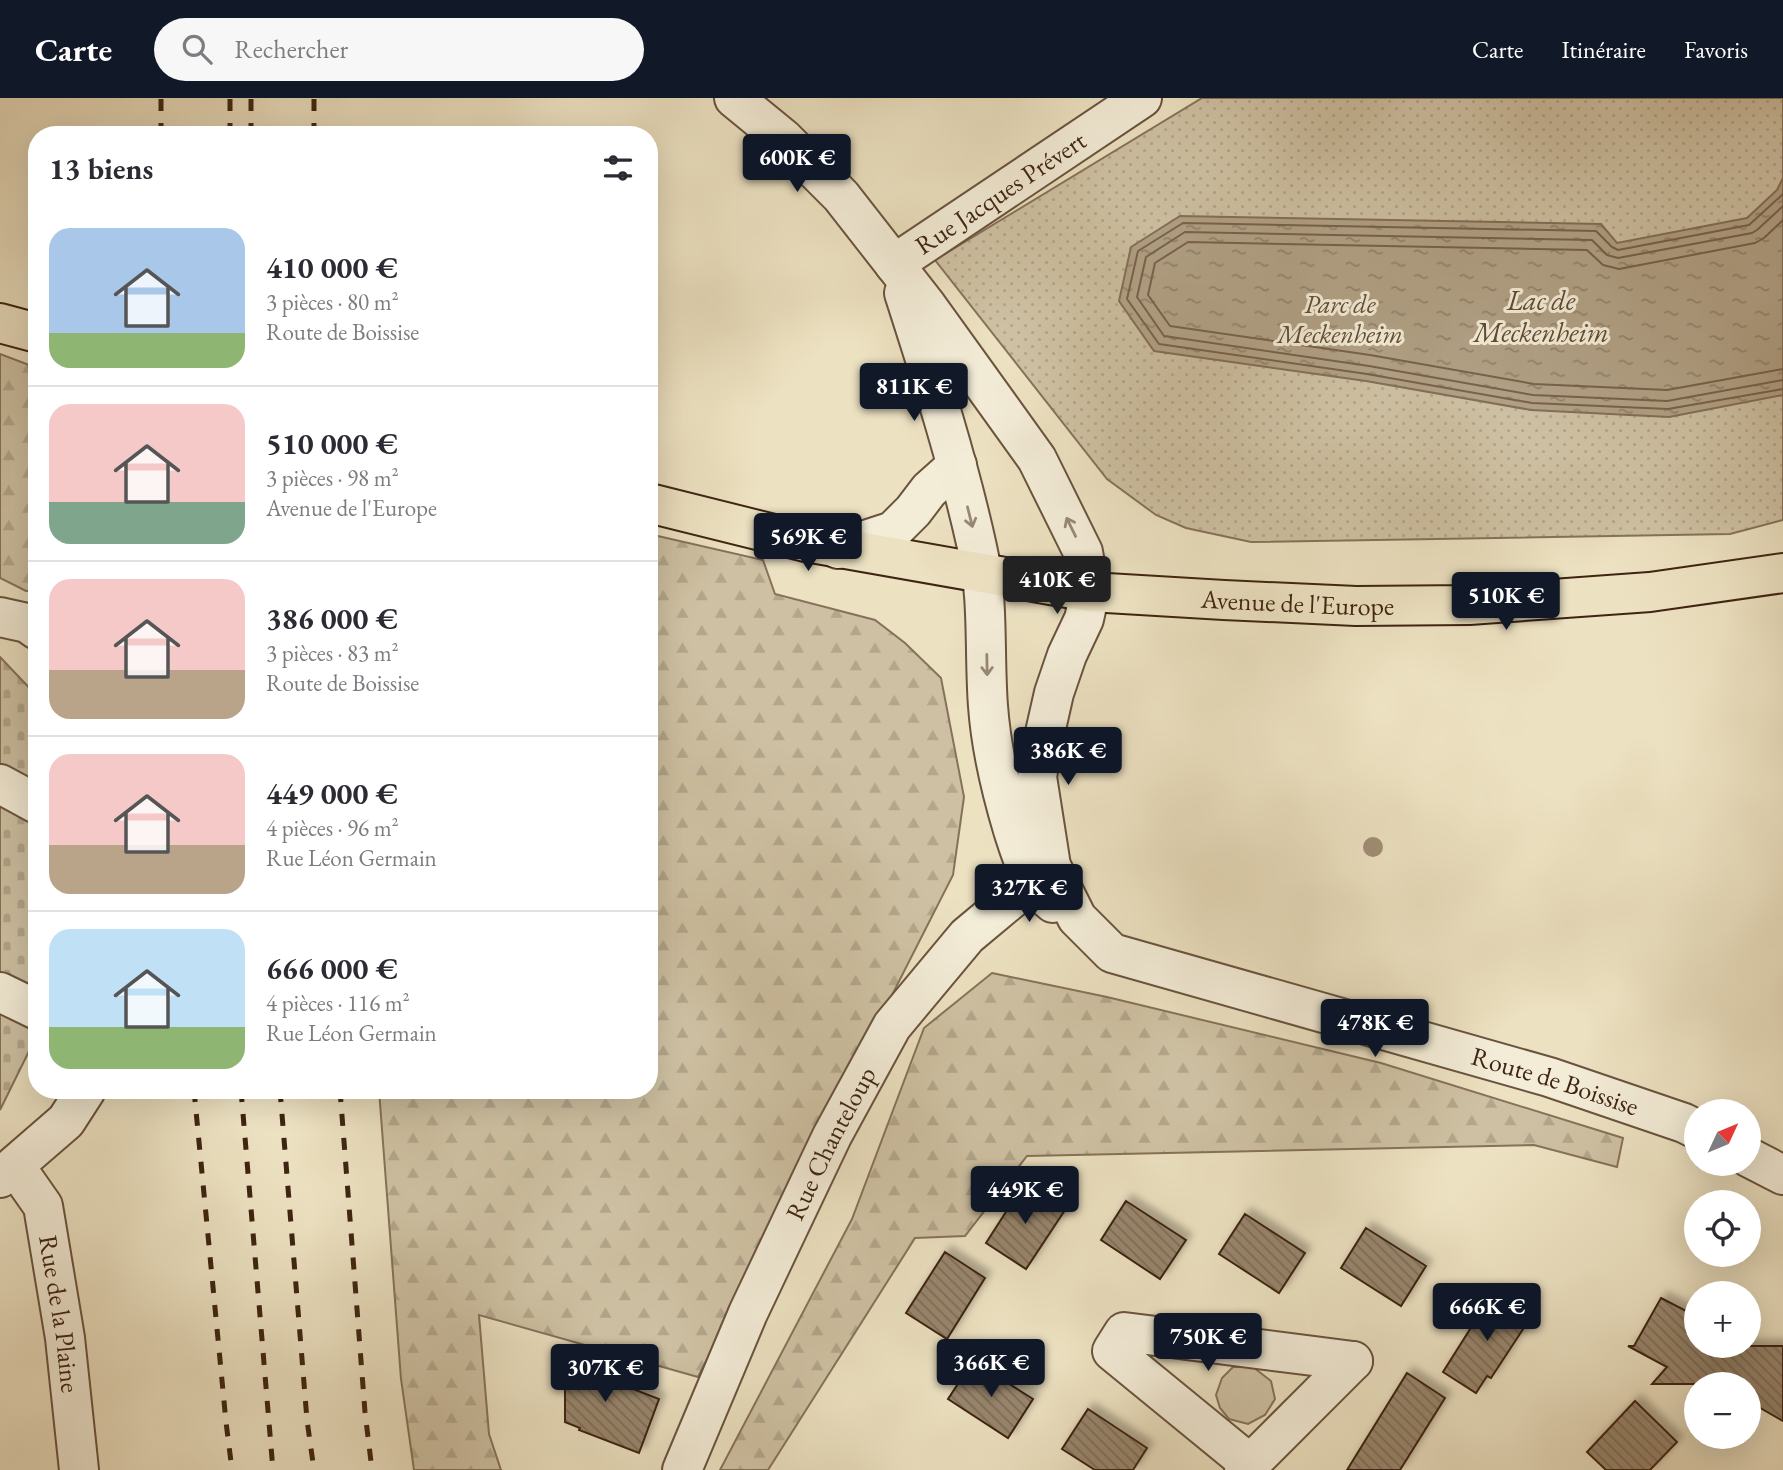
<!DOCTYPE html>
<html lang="fr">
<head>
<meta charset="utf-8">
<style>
  :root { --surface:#fff; --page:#f7f7f7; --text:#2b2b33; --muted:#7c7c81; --line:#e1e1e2; --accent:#111827 }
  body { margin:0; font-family:"EB Garamond",serif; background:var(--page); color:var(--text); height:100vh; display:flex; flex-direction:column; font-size:26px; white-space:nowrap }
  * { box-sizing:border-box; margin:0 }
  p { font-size:23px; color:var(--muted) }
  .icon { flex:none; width:38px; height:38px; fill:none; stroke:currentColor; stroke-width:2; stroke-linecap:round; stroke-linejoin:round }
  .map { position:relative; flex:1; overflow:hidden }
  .side { position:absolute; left:28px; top:28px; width:630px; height:973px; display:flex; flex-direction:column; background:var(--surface); border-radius:28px; box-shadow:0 7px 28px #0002 }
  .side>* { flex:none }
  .needle { width:46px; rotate:46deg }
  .buttons { position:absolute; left:1684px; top:1001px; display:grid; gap:14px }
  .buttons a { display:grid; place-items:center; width:77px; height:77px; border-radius:50%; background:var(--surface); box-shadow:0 7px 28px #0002; font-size:35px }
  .price { position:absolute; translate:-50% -60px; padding:0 16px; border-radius:7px; background:var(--accent); color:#fff; font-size:23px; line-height:46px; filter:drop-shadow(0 2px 4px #0008) }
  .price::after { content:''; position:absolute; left:50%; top:42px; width:21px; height:16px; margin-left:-10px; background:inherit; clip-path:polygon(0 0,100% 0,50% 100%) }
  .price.selected { background:#222; color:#fff }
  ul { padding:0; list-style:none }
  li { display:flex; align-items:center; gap:21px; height:175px; padding:0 21px }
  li+li { border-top:2px solid var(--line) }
  li span { display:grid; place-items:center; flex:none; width:196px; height:140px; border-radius:21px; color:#555 }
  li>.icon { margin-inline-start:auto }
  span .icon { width:84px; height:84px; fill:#fffc; stroke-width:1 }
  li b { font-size:30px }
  h2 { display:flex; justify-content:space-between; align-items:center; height:84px; padding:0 21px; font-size:30px }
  header { display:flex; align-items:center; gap:42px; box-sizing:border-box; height:98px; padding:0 35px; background:var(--accent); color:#fff }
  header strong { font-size:33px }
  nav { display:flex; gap:38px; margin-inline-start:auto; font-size:24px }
  .search { width:490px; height:63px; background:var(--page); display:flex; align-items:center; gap:18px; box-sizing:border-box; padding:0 24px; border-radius:38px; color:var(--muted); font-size:26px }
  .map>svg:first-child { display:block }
  .green { fill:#cec1a3; stroke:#86725a; stroke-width:2 }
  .forest { fill:url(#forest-firs); stroke:#86725a; stroke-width:2 }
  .cemetery { fill:url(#cemetery-stones); stroke:#86725a; stroke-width:2 }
  .park { fill:url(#park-dots); stroke:#86725a; stroke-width:2 }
  .water { fill:url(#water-ripples); stroke:#836f58; stroke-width:2 }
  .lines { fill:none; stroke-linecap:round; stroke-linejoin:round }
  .shore { stroke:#78624c; stroke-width:2 }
  .building { fill:url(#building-back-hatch); stroke:#3e2412; stroke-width:2; filter:url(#shadow) }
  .minor-casing { stroke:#6a533e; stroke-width:42 }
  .major-casing { stroke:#3e2412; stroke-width:42 }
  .minor { stroke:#f3ecd7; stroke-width:38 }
  .major { stroke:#ece1c1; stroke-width:38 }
  .rail { stroke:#3e2412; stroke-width:5; stroke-dasharray:12 12; stroke-linecap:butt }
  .tree { fill:#a08e75 }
  .oneway { stroke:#988874 }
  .labels { text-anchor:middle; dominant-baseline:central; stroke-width:6; stroke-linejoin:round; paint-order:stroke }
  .street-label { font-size:26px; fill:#3e2412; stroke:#f3ecd7 }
  .park-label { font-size:26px; font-style:italic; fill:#624b36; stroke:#f3ecd7 }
  .water-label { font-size:28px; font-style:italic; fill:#604a35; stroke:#f3ecd7 }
</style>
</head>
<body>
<header>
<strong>Carte</strong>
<div class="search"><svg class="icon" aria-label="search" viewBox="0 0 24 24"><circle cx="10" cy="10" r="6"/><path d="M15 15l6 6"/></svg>Rechercher</div>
<nav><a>Carte</a><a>Itinéraire</a><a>Favoris</a></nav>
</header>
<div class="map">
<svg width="1783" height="1372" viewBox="0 0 1783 1372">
  <defs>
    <pattern id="forest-firs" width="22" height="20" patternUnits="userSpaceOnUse" patternTransform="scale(1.75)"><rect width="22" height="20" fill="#cec1a3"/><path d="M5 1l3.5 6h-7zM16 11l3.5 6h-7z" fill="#b2a68b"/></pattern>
    <pattern id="cemetery-stones" width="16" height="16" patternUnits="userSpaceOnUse" patternTransform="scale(1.75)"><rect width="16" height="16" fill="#cec1a3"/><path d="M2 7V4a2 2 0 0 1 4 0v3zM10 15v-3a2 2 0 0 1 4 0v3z" fill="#b2a68b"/></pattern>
    <pattern id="park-dots" width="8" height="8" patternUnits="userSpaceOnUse" patternTransform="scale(1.75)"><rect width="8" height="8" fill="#cec1a3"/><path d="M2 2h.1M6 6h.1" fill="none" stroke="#b2a68b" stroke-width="1.8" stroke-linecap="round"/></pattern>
    <pattern id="water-ripples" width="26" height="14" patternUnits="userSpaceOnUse" patternTransform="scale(1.75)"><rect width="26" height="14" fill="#b1a186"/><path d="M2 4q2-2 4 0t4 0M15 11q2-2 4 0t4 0" fill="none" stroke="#91836c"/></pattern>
    <pattern id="building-back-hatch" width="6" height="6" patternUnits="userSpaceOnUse" patternTransform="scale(1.75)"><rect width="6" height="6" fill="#98866d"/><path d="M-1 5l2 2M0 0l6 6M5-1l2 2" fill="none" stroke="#7d6d58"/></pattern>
    <filter id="shadow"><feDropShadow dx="6" dy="-6" stdDeviation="3.5" flood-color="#0004"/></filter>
  </defs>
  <rect width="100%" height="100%" fill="#ece1c1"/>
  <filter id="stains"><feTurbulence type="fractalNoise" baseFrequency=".00286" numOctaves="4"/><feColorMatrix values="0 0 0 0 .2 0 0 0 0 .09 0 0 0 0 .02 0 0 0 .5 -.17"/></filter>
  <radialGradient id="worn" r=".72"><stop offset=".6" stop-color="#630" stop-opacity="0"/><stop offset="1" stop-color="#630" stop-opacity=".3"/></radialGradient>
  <path class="green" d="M 1233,1269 L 1253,1269 L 1271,1283 L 1275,1301 L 1265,1317 L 1248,1326 L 1229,1321 L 1220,1310 L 1216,1297 L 1222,1280 Z"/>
  <path class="forest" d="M 0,256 L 37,270 L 37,493 L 26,493 L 0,480 Z
    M 649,436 L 763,462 L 775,496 L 875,522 L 905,545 L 941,580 L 964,699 L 953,777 L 698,1279 L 479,1217 L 489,1336 L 501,1372 L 414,1372 L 401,1281 L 379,992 L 649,992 Z
    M 992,875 L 1107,899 L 1381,965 L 1623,1040 L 1617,1069 L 1534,1047 L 1027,1058 L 965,1138 L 915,1140 L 768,1372 L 720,1372 L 852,1121 L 924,930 Z"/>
  <path class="cemetery" d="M 0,559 L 37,598 L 37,937 L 0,1012 Z"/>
  <path class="park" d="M 1202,0 L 1783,0 L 1783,422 L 1730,436 L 1251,444 L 1186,430 L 1156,417 L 1107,381 L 935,162 Z"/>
  <path class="water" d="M 1783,80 L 1783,297 L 1669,319 L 1531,312 L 1366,283 L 1154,253 L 1119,203 L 1131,149 L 1180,118 L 1601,126 L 1617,145 L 1747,120 L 1777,92 Z"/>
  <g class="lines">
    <path class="shore" d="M 1783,96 L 1749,127 L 1618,152 L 1612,149 L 1596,133 L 1183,125 L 1138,153 L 1127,201 L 1159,246 L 1367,276 L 1532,305 L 1668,311 L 1783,291
      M 1783,108 L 1757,132 L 1752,135 L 1618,160 L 1607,157 L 1592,142 L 1185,134 L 1146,159 L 1137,199 L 1164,238 L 1369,268 L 1533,297 L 1667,303 L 1783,282
      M 1783,122 L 1764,140 L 1755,145 L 1619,171 L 1603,167 L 1587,152 L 1188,144 L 1155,165 L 1148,197 L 1170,228 L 1370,257 L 1534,286 L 1667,292 L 1783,271"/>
  </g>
  <path class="building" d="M 1024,1086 L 1065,1112 L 1026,1171 L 986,1145 Z
    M 1126,1103 L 1186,1142 L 1160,1181 L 1101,1142 Z
    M 1245,1116 L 1305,1155 L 1279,1195 L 1219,1156 Z
    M 1366,1130 L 1426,1168 L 1401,1208 L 1341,1170 Z
    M 945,1154 L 985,1180 L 947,1241 L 906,1215 Z
    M 1493,1195 L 1531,1219 L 1491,1280 L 1487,1278 L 1476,1295 L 1443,1274 Z
    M 1661,1200 L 1696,1218 L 1696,1248 L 1783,1248 L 1783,1323 L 1748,1303 L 1748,1286 L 1652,1286 L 1667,1269 L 1628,1248 L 1634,1248 Z
    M 565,1251 L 607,1268 L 602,1279 L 659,1301 L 639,1355 L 579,1332 L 580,1330 L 565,1324 Z
    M 973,1263 L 1033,1301 L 1008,1340 L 948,1301 Z
    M 1407,1275 L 1445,1300 L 1400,1372 L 1347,1372 Z
    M 1635,1303 L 1677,1344 L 1650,1372 L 1606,1372 L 1587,1354 Z
    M 1088,1311 L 1147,1350 L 1133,1372 L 1095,1372 L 1062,1351 Z"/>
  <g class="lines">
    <defs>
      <g id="minor">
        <path id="s1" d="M 734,0 L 784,41 L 841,98 L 927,208 L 1037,361 L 1083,454 L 1090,494 L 1084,521 L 1067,557 L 1054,595 L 1042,648 L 1037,679 L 1051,768 L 1077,820 L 1112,855 L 1549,979 L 1684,1025 L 1696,1031"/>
        <path id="s2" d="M 894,166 L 1142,0"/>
        <path d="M 904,195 C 931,279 958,363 977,449 C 989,501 984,555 988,608 C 991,650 1001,692 1013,732 C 1022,760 1029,786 1053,805"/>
        <path d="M 838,451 L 893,433 L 913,413 L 929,392 L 957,367"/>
        <path d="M 0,519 L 27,525 L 37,532"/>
        <path d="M 0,686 L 37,706"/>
        <path d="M 0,894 L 37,912"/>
        <path d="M 1748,1059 L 1783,1077"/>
        <path id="s3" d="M 15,1068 L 43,1108 L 65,1240 L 79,1372"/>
        <path d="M 0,1080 L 66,1023 L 86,992"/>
        <path d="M 1250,1366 L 1112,1253 L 1124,1234 L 1353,1263"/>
        <path id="s4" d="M 682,1372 L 748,1215 L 832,1038 L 892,928 L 967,838 L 1051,768"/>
        <path d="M 1244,1372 L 1353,1263"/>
      </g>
      <g id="major">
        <path d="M 0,225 L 37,235"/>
        <path id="s5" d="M 649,405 L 806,444 L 1090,494 L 1224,502 L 1356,508 L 1469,507 L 1650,494 L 1783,475"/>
      </g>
    </defs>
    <use href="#minor" class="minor-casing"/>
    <use href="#major" class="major-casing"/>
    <use href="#minor" class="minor"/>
    <use href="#major" class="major"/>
    <path class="rail" d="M 161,37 L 161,0
      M 230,37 L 230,0
      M 251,37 L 251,0
      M 314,37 L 314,0
      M 194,992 L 226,1324 L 232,1372
      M 241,992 L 273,1372
      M 280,992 L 307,1322 L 314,1372
      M 340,992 L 365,1314 L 372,1372"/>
  </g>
  <circle class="tree" cx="1373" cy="749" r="10"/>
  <defs><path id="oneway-shaft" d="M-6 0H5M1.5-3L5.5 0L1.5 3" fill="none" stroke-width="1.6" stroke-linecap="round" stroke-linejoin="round" transform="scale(1.75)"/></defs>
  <g class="oneway">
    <use href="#oneway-shaft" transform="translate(970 419) rotate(76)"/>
    <use href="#oneway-shaft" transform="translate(1071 429) rotate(-116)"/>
    <use href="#oneway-shaft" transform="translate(987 567) rotate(89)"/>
  </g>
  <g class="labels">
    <g class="street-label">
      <text stroke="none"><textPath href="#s2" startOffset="128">Rue Jacques Prévert</textPath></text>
      <text stroke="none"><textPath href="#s5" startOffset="658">Avenue de l'Europe</textPath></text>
      <text stroke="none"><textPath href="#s1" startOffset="1470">Route de Boissise</textPath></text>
      <text stroke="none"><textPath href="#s4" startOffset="359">Rue Chanteloup</textPath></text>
      <text stroke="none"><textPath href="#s3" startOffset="158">Rue de la Plaine</textPath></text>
    </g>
    <g class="park-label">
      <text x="1340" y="206">Parc de<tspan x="1340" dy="30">Meckenheim</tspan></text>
    </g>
    <g class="water-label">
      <text x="1541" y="202">Lac de<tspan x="1541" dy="32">Meckenheim</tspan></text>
    </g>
  </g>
  <rect width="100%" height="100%" filter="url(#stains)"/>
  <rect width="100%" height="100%" fill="url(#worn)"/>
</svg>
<div class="buttons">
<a><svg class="needle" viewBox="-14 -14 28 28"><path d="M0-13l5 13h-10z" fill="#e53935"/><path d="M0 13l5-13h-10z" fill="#7c7c81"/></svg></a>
<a><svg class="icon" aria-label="locate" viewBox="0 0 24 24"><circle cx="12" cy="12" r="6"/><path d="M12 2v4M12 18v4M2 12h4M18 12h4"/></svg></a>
<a>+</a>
<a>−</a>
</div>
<b class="price" style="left:797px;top:96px">600K €</b>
<b class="price" style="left:914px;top:325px">811K €</b>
<b class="price" style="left:808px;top:475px">569K €</b>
<b class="price selected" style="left:1057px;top:518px">410K €</b>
<b class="price" style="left:1506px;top:534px">510K €</b>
<b class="price" style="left:1068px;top:689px">386K €</b>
<b class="price" style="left:1029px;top:826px">327K €</b>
<b class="price" style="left:1375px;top:961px">478K €</b>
<b class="price" style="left:1025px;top:1128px">449K €</b>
<b class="price" style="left:1487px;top:1245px">666K €</b>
<b class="price" style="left:1208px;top:1275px">750K €</b>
<b class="price" style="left:991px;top:1301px">366K €</b>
<b class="price" style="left:605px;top:1306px">307K €</b>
<section class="side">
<h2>13 biens<svg class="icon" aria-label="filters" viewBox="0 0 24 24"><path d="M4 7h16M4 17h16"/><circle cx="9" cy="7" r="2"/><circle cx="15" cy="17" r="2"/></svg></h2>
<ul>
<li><span style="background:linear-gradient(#a9c7e8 75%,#8fb573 0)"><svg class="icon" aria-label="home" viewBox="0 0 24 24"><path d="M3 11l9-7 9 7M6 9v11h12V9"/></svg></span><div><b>410 000 €</b><p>3 pièces · 80 m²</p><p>Route de Boissise</p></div></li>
<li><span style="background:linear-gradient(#f6c9c9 70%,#7fa58c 0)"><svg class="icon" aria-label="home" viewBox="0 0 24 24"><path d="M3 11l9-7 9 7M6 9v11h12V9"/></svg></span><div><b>510 000 €</b><p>3 pièces · 98 m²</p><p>Avenue de l'Europe</p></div></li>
<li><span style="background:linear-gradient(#f6c9c9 65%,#b9a48a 0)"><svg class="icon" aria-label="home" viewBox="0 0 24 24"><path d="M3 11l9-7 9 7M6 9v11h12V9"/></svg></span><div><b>386 000 €</b><p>3 pièces · 83 m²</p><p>Route de Boissise</p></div></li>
<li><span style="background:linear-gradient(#f6c9c9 65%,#b9a48a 0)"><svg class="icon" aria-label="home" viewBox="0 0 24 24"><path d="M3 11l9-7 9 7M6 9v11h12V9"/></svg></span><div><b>449 000 €</b><p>4 pièces · 96 m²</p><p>Rue Léon Germain</p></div></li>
<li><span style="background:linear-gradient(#bfe0f5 70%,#8fb573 0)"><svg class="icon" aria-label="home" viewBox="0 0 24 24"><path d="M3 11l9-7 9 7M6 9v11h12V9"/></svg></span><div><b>666 000 €</b><p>4 pièces · 116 m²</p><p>Rue Léon Germain</p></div></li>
</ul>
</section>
</div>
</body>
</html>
